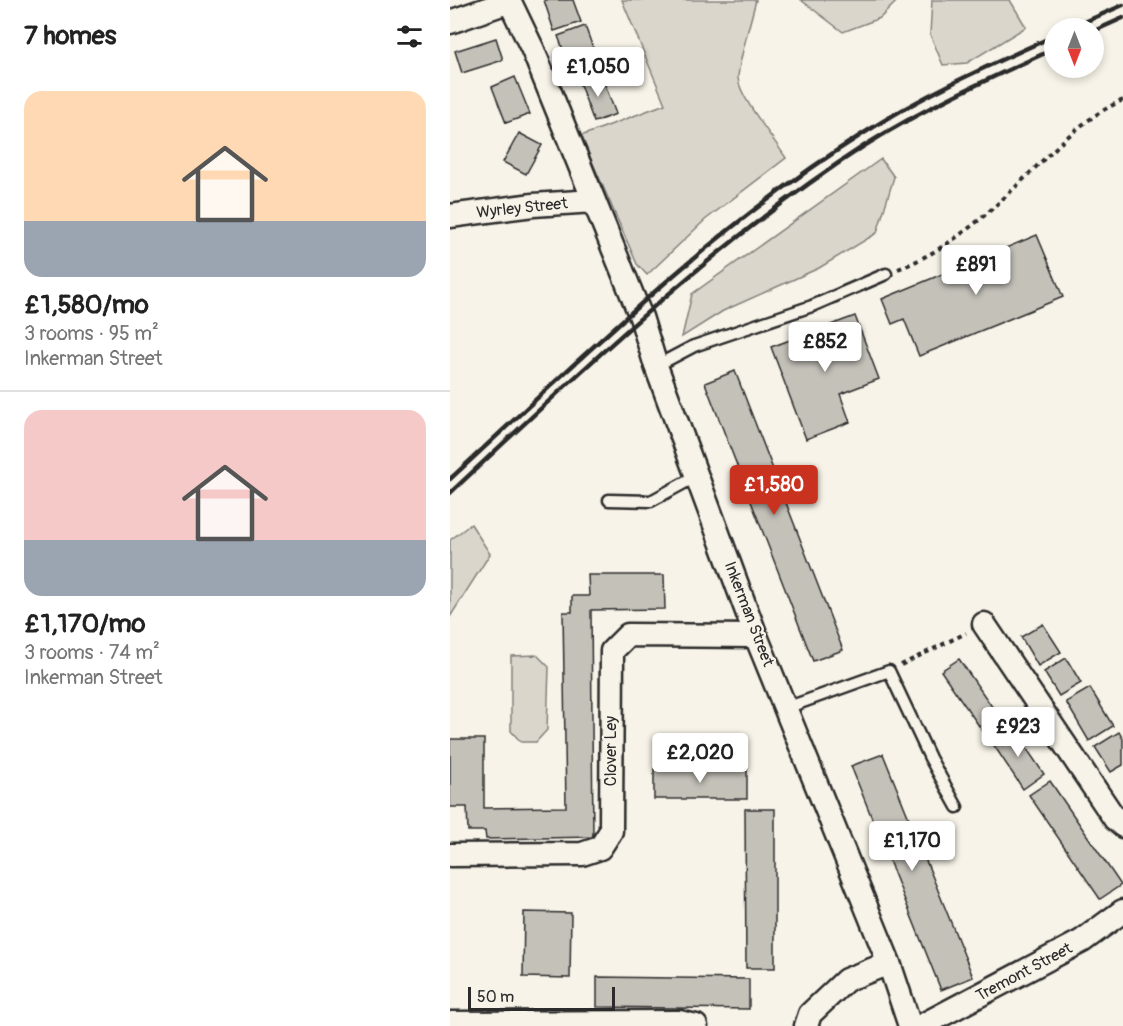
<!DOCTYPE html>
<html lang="en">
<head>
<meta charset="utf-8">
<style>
  :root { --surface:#fff; --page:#f6f6f6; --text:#222; --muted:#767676; --line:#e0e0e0; --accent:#c8321e }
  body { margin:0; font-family:Pangolin,sans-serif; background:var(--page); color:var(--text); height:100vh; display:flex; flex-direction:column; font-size:22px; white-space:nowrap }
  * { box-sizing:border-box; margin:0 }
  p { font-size:20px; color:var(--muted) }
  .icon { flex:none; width:33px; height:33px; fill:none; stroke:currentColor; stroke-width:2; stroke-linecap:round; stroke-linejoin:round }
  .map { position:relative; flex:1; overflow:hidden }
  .drawer { display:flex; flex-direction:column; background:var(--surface); width:450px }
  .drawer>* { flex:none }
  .needle { width:39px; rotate:180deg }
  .buttons { position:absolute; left:594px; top:18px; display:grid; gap:12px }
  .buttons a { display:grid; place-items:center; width:60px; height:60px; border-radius:50%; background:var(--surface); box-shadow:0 3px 9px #0003; font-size:30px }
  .scale { position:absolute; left:18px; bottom:15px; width:147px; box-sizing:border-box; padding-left:6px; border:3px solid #2b2b2b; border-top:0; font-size:16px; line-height:21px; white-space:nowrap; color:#2b2b2b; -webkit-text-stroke:4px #f7f3e8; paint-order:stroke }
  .price { position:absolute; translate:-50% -51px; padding:0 14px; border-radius:6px; background:#fff; color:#222; font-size:20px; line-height:39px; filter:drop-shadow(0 2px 3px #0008) }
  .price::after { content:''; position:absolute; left:50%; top:36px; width:18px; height:14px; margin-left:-9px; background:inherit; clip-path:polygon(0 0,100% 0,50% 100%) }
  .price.selected { background:var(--accent); color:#fff }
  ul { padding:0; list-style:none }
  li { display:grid; align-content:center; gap:12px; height:318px; padding:0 24px }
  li+li { border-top:2px solid var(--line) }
  li span { display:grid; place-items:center; height:186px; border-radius:18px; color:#555 }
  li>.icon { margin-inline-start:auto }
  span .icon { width:108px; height:108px; fill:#fffc; stroke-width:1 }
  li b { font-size:26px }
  h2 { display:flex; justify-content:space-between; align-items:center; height:72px; padding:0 24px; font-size:26px }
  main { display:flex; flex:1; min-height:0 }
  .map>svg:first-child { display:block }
  .green { fill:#dad6cc; stroke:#82807c; stroke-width:1.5 }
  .building { fill:#c4c1b9; stroke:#2b2b2b; stroke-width:1.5 }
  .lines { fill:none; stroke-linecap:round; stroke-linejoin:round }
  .service-casing { stroke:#2b2b2b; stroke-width:15 }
  .minor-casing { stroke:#2b2b2b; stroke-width:27 }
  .path { stroke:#2b2b2b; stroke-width:4; stroke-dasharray:4.5 4.5; stroke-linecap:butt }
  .service { stroke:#f7f3e8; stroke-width:10 }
  .minor { stroke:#f7f3e8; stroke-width:22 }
  .rail { stroke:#2b2b2b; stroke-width:4.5 }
  .labels { text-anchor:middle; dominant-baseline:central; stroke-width:4.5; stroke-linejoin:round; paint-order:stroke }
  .street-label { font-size:16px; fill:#2b2b2b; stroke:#f7f3e8 }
</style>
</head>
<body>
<main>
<section class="drawer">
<h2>7 homes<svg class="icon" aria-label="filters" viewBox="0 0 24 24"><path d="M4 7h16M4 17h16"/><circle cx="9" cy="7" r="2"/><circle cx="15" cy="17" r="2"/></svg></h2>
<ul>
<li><span style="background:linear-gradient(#ffd9b3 70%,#9aa5b1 0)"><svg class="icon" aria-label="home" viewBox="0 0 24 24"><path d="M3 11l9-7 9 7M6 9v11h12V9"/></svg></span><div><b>£1,580/mo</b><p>3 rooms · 95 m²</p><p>Inkerman Street</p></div></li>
<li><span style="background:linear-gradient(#f6c9c9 70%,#9aa5b1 0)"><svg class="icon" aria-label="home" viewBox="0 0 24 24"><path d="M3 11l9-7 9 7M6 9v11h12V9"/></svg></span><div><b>£1,170/mo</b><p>3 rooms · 74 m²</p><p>Inkerman Street</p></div></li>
</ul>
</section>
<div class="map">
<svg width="673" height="1026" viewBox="0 0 673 1026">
  <rect width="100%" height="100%" fill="#f7f3e8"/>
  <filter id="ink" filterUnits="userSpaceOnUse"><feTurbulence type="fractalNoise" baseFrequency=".0167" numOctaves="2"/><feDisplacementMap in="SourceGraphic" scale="12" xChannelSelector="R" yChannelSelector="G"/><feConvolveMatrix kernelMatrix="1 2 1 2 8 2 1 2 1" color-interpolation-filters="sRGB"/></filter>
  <g filter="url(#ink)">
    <path class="green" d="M 172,0 L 306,0 C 302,16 288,64 288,78 C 289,97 325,140 336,158 L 255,220 L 197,275 L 187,264 L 131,136 L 215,104 Z
      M 351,0 L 448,0 L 430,18 L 393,32 Z
      M 482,0 L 560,0 L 576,27 L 517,63 L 493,65 L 480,34 Z
      M 431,159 L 444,177 L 427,233 L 369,268 L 273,311 L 232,337 L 242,294 Z
      M 21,524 L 40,554 L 0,617 L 0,540 Z
      M 87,655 L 99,667 L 97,730 L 86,742 L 71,742 L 61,731 L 61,656 Z"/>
    <path class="building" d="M 94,0 L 123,0 L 131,22 L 104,31 Z
      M 135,26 L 149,64 L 122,74 L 108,36 Z
      M 46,38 L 53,60 L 12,73 L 5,51 Z
      M 151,74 L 166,114 L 144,122 L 129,82 Z
      M 65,77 L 80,114 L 56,123 L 42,87 Z
      M 69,133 L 92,145 L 76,174 L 53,162 Z
      M 587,235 L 613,297 L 469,356 L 454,319 L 442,324 L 432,299 Z
      M 405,316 L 429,379 L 390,394 L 400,422 L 356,439 L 321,347 Z
      M 285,371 L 393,650 L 363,661 L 255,383 Z
      M 138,575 L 214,575 L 215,609 L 141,610 L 143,837 L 36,839 L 35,831 L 18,831 L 17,807 L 0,807 L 0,739 L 34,739 L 34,808 L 116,807 L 113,612 L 122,612 L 122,596 L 139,596 Z
      M 593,624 L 611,652 L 588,666 L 571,637 Z
      M 616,658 L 631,683 L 609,696 L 594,672 Z
      M 509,659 L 554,724 L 536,736 L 491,671 Z
      M 640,688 L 663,726 L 639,741 L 616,702 Z
      M 562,727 L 594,774 L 573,789 L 541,741 Z
      M 669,732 L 673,739 L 673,765 L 661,772 L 645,747 Z
      M 433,754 L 523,977 L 491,990 L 401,766 Z
      M 204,769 L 297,769 L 297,799 L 204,799 Z
      M 600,781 L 671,885 L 650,899 L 579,795 Z
      M 295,809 L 325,809 L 325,968 L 296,968 Z
      M 74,912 L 121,913 L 120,978 L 73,977 Z
      M 147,977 L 299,979 L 299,1009 L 147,1007 Z"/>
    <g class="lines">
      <defs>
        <path id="service" d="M 206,366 L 244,346 L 362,306 L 436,274
          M 159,500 L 201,501 L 247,476
          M 336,708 L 439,671 L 480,758 L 507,807"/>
        <path id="minor" d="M 59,0 L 83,50 L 191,317 L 206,366 L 306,636 L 439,963 L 460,1026
          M 0,22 L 60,1
          M 0,216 L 83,205 L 144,201
          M 534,624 L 665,819 L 673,826
          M 0,855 L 132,854 L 150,848 L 161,831 L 162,651 L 178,635 L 306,636
          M 0,1023 L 229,1022 L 246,1026
          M 356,1026 L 360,1014 L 396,980 L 439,963
          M 471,1026 L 632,941 L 673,911"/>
      </defs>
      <use href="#service" class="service-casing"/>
      <use href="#minor" class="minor-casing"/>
      <path class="path" d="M 448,269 C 488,254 526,225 557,195 C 594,161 626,121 673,100
        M 451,665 L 516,633"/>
      <use href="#service" class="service"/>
      <use href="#minor" class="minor"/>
      <path class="rail" d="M 621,28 L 673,5
        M 644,31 L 673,18
        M 0,479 C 133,357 261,229 414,133 C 474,94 540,65 604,36
        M 0,493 C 132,370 263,244 414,146 C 474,108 540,78 604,49"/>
    </g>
  </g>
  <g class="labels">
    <g class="street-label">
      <text transform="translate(72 208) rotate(-6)">Wyrley Street</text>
      <text transform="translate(299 614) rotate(69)">Inkerman Street</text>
      <text transform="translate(161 751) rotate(-90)">Clover Ley</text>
      <text transform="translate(574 972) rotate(-28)">Tremont Street</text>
    </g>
  </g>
</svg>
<div class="buttons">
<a><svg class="needle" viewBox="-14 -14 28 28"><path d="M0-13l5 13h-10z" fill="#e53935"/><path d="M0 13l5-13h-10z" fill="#767676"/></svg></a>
</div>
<div class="scale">50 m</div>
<b class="price" style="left:148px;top:98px">£1,050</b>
<b class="price" style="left:526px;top:296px">£891</b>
<b class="price" style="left:375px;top:373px">£852</b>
<b class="price selected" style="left:324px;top:516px">£1,580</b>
<b class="price" style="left:568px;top:758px">£923</b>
<b class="price" style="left:250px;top:784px">£2,020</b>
<b class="price" style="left:462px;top:872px">£1,170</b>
</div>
</main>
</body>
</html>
